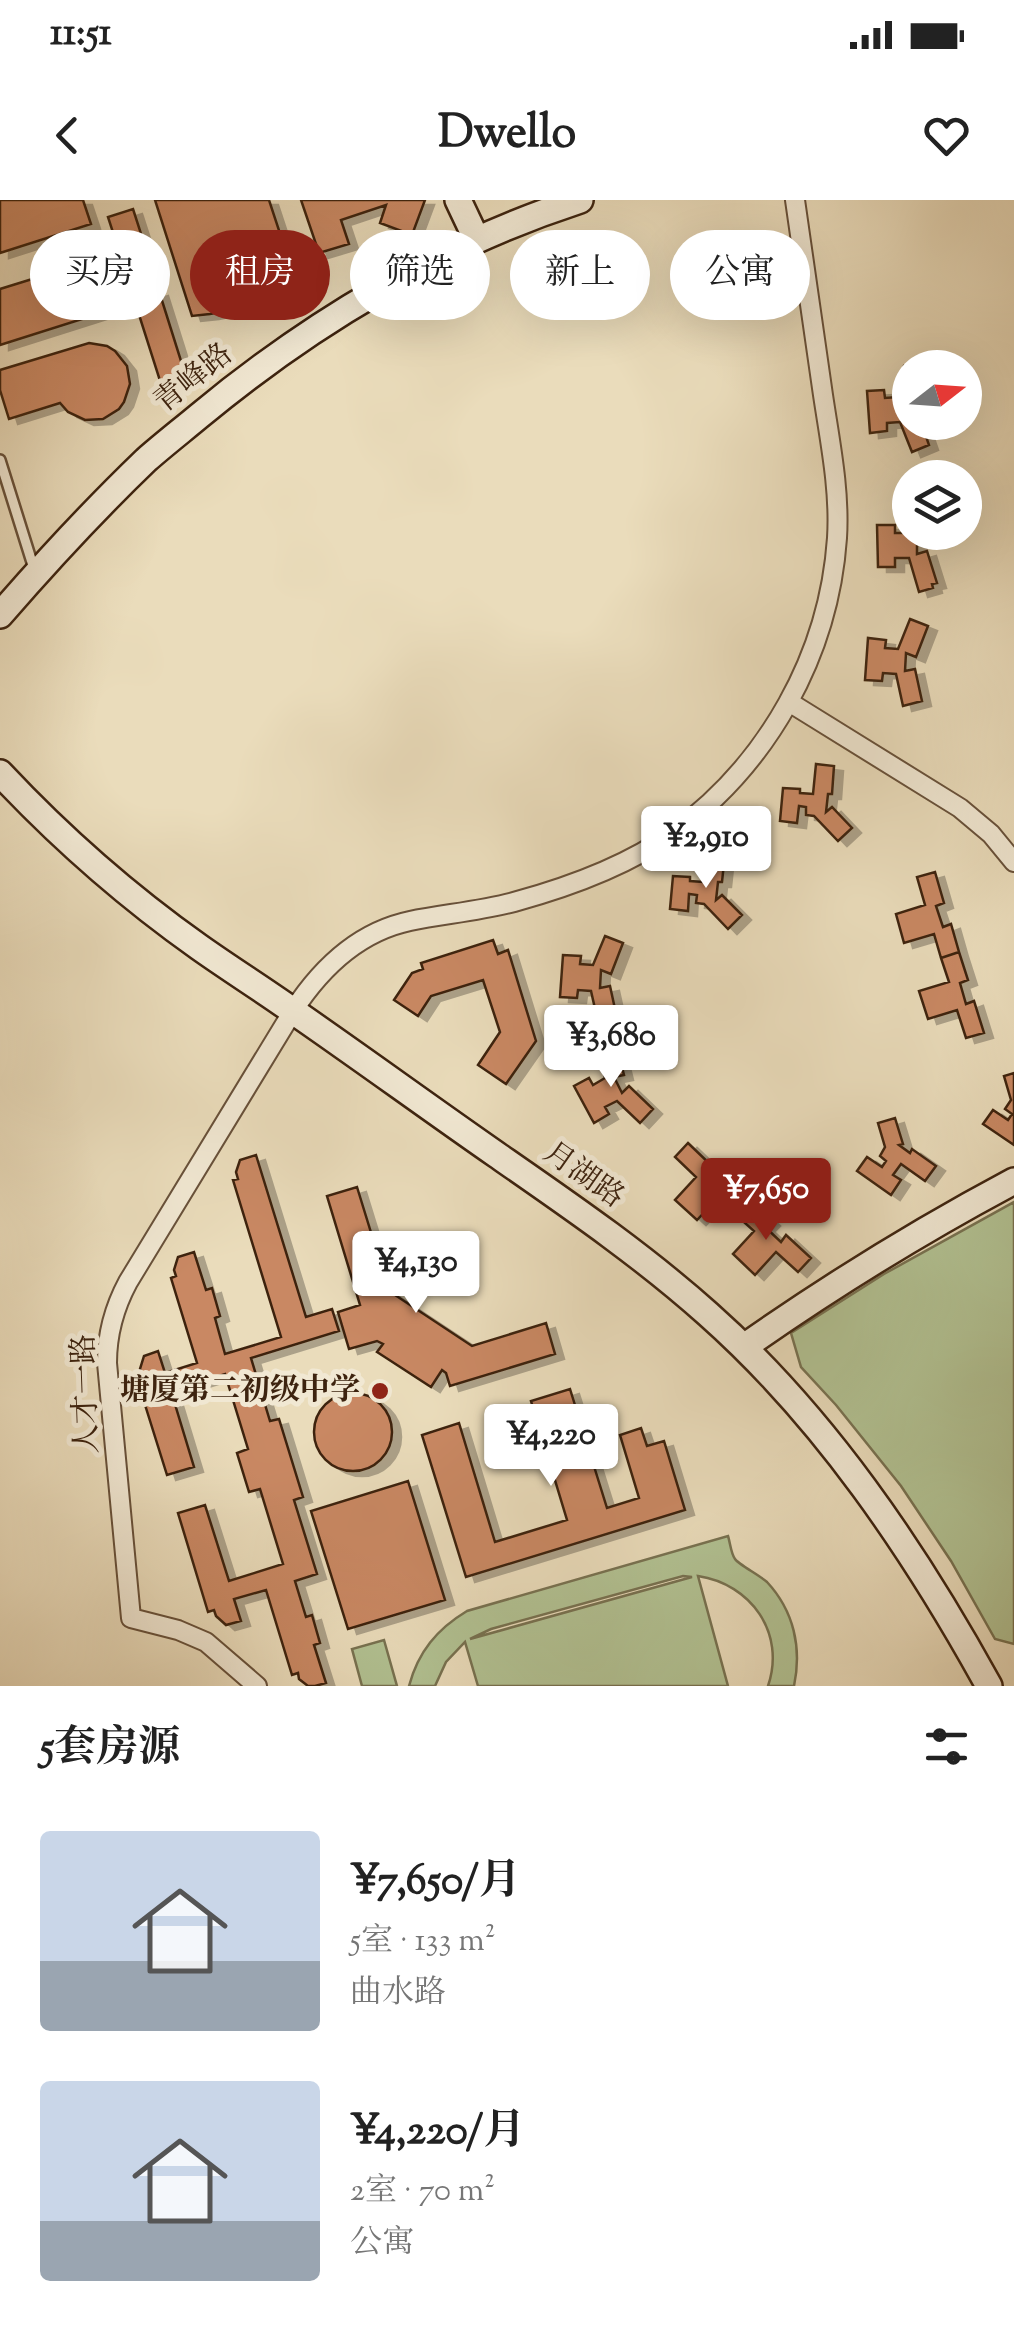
<!DOCTYPE html>
<html lang="zh">
<head>
<meta charset="utf-8">
<style>
  :root { --surface:#fff; --page:#f2f2f2; --text:#222; --muted:#767676; --accent:#8f2418 }
  body { margin:0; font-family:"Sorts Mill Goudy","Noto Serif SC",serif; background:var(--page); color:var(--text); height:100vh; display:flex; flex-direction:column; font-size:38px; white-space:nowrap }
  * { box-sizing:border-box; margin:0 }
  p { font-size:32px; color:var(--muted) }
  .icon { flex:none; width:55px; height:55px; fill:none; stroke:currentColor; stroke-width:2; stroke-linecap:round; stroke-linejoin:round }
  .map { position:relative; height:1486px; overflow:hidden }
  .panel { display:flex; flex-direction:column; background:var(--surface); flex:1 }
  .panel>* { flex:none }
  .top-card { position:absolute; left:30px; top:30px; width:955px; height:90px; display:flex; gap:20px }
  .needle { width:65px; rotate:73deg }
  .tools { position:absolute; left:892px; top:150px; display:grid; gap:20px }
  .tools a { display:grid; place-items:center; width:90px; height:90px; border-radius:50%; background:var(--surface); box-shadow:0 10px 40px #0002; font-size:50px }
  .price { position:absolute; translate:-50% -85px; padding:0 22px; border-radius:10px; background:#fff; color:#222; font-size:32px; line-height:65px; filter:drop-shadow(0 2px 5px #0008) }
  .price::after { content:''; position:absolute; left:50%; top:60px; width:30px; height:22px; margin-left:-15px; background:inherit; clip-path:polygon(0 0,100% 0,50% 100%) }
  .price.current { background:var(--accent); color:#fff }
  ul { padding:0; list-style:none }
  li { display:flex; align-items:center; gap:30px; height:250px; padding:0 40px }
  li span { display:grid; place-items:center; flex:none; width:280px; height:200px; border-radius:10px; color:#555 }
  li>.icon { margin-inline-start:auto }
  span .icon { width:120px; height:120px; fill:#fffc; stroke-width:1 }
  li b { font-size:42px }
  h2 { display:flex; justify-content:space-between; align-items:center; height:120px; padding:0 40px; font-size:42px }
  .chip { padding:0 35px; border-radius:45px; background:var(--surface); box-shadow:0 10px 40px #0002; font-size:35px; line-height:90px }
  .chip.current { background:var(--accent); color:#fff }
  .status { display:flex; justify-content:space-between; align-items:center; height:70px; padding:0 50px; background:var(--surface); direction:ltr }
  .status svg { height:28px; fill:currentColor }
  header { display:flex; justify-content:space-between; align-items:center; height:130px; padding:0 40px; background:var(--surface); font-size:45px; font-weight:700 }
  .map>svg:first-child { display:block }
  .green { fill:#b2c293; stroke:#787251; stroke-width:2.5; fill-rule:evenodd }
  .building { fill:#c98863; stroke:#3d230f; stroke-width:2.5; filter:url(#shadow) }
  .lines { fill:none; stroke-linecap:round; stroke-linejoin:round }
  .lane-casing { stroke:#68513a; stroke-width:14 }
  .street-casing { stroke:#68513a; stroke-width:22 }
  .secondary-casing { stroke:#3d230f; stroke-width:30 }
  .lane { stroke:#f1e8d3; stroke-width:9 }
  .street { stroke:#f1e8d3; stroke-width:18 }
  .secondary { stroke:#f1e8d3; stroke-width:25 }
  .poi-dot { fill:#8f2418; stroke:#f1e8d3; stroke-width:4 }
  .labels { text-anchor:middle; dominant-baseline:central; stroke-width:10; stroke-linejoin:round; paint-order:stroke }
  .street-label { font-size:30px; fill:#3d230f; stroke:#f1e8d3 }
  .poi-label { font-size:30px; font-weight:bold; fill:#3d230f; stroke:#f1e8d3; text-anchor:end }
</style>
</head>
<body>
<div class="status"><b>11:51</b><svg viewBox="0 0 49 12"><path d="M0 12V9h3v3zM5 12V6h3v6zM10 12V3h3v9zM15 12V0h3v12zM26 1h20v11H26zM47 4h2v5h-2z"/></svg></div>
<header><svg class="icon" aria-label="back" viewBox="0 0 24 24"><path d="M15 5l-7 7 7 7"/></svg>Dwello<svg class="icon" aria-label="heart" viewBox="0 0 24 24"><path d="M12 20l-8-8c-3-5 5-10 8-4 3-6 11-1 8 4z"/></svg></header>
<div class="map">
<svg width="1014" height="1486" viewBox="0 0 1014 1486">
  <defs>
    <filter id="shadow"><feDropShadow dx="9" dy="5" stdDeviation="0" flood-color="#0004"/></filter>
  </defs>
  <rect width="100%" height="100%" fill="#eadcbb"/>
  <filter id="stains"><feTurbulence type="fractalNoise" baseFrequency=".002" numOctaves="4"/><feColorMatrix values="0 0 0 0 .2 0 0 0 0 .09 0 0 0 0 .02 0 0 0 .5 -.17"/></filter>
  <radialGradient id="worn" r=".72"><stop offset=".6" stop-color="#630" stop-opacity="0"/><stop offset="1" stop-color="#630" stop-opacity=".3"/></radialGradient>
  <path class="green" d="M 1014,1002 L 1014,1444 L 995,1439 L 951,1361 L 901,1286 L 836,1205 L 801,1167 L 791,1133 L 884,1074 Z
    M 728,1336 C 730,1342 731,1354 735,1359 C 738,1364 759,1375 767,1382 C 794,1411 802,1448 794,1486 L 768,1486 C 786,1433 751,1384 698,1376 L 728,1486 L 478,1486 L 465,1442 L 446,1462 L 435,1486 L 409,1486 C 418,1452 437,1429 467,1411 ZM 683,1376 L 692,1377 L 470,1439 L 491,1429 Z
    M 384,1440 L 397,1486 L 362,1486 L 352,1449 Z"/>
  <path class="building" d="M 0,0 L 83,0 L 91,24 L 0,53 Z
    M 155,0 L 269,0 L 296,82 L 264,100 L 246,107 L 210,114 L 192,116 Z
    M 301,0 L 425,0 L 412,35 L 380,23 L 386,5 L 341,20 L 349,44 L 319,53 Z
    M 133,9 L 154,74 L 129,82 L 108,17 Z
    M 99,51 L 117,108 L 0,145 L 0,89 L 81,64 L 79,57 Z
    M 159,91 L 187,180 L 162,187 L 134,99 Z
    M 89,143 L 107,146 L 115,151 L 127,166 L 130,184 L 124,202 L 119,209 L 103,219 L 85,220 L 68,212 L 60,203 L 9,219 L 0,190 L 0,170 Z
    M 904,166 L 913,168 L 910,168 L 910,201 L 906,200 L 908,218 L 910,217 L 910,222 L 921,222 L 929,245 L 912,252 L 900,222 L 887,223 L 887,231 L 870,233 L 867,191 L 884,190 L 885,198 L 898,197 Z
    M 877,325 L 895,325 L 895,333 L 908,333 L 910,327 L 910,332 L 928,332 L 926,339 L 917,336 L 917,354 L 927,351 L 937,383 L 932,384 L 933,388 L 919,392 L 909,358 L 895,358 L 895,367 L 878,367 Z
    M 910,419 L 928,426 L 916,457 L 906,453 L 905,471 L 915,469 L 922,501 L 903,506 L 896,474 L 883,473 L 882,481 L 865,480 L 868,438 L 886,440 L 885,448 L 898,449 Z
    M 816,564 L 834,566 L 832,594 L 828,594 L 826,612 L 832,607 L 852,628 L 838,641 L 814,616 L 806,615 L 806,607 L 799,606 L 797,623 L 780,621 L 783,588 L 800,589 L 800,593 L 813,594 Z
    M 706,652 L 725,654 L 722,682 L 718,682 L 716,700 L 722,695 L 742,715 L 728,729 L 704,704 L 696,703 L 697,695 L 689,694 L 688,711 L 670,709 L 673,676 L 690,677 L 690,681 L 703,682 Z
    M 935,672 L 944,703 L 936,706 L 943,727 L 951,724 L 959,752 L 941,758 L 934,734 L 904,743 L 896,714 L 925,705 L 917,677 Z
    M 605,736 L 623,743 L 611,774 L 601,770 L 600,788 L 610,786 L 617,818 L 598,822 L 591,791 L 578,790 L 577,798 L 560,797 L 563,755 L 581,756 L 580,764 L 593,765 Z
    M 493,740 L 498,754 L 508,750 L 536,841 L 506,884 L 478,865 L 500,832 L 483,780 L 431,796 L 418,816 L 394,800 L 412,773 L 423,769 L 421,763 Z
    M 959,752 L 968,780 L 960,783 L 966,804 L 974,801 L 984,833 L 966,838 L 957,810 L 928,819 L 919,791 L 949,782 L 941,758 Z
    M 616,843 L 624,875 L 614,877 L 622,893 L 629,886 L 653,909 L 640,923 L 617,901 L 605,907 L 609,914 L 594,923 L 574,886 L 589,878 L 593,885 L 605,878 L 598,847 Z
    M 1014,873 L 1014,945 L 983,924 L 993,910 L 1008,920 L 1012,914 L 1005,909 L 1011,900 L 1004,876 Z
    M 895,918 L 903,944 L 899,945 L 910,953 L 912,949 L 936,966 L 925,981 L 901,964 L 893,975 L 901,980 L 891,995 L 857,971 L 867,957 L 882,967 L 886,961 L 880,956 L 885,947 L 878,923 Z
    M 688,943 L 712,966 L 706,972 L 722,987 L 728,981 L 749,1001 L 736,1015 L 718,998 L 697,1020 L 675,1000 L 696,977 L 675,957 Z
    M 256,955 L 306,1117 L 332,1109 L 339,1131 L 251,1158 L 270,1221 L 279,1219 L 303,1297 L 294,1300 L 317,1374 L 295,1381 L 306,1417 L 312,1415 L 320,1443 L 314,1445 L 326,1483 L 315,1486 L 308,1486 L 299,1479 L 298,1473 L 292,1475 L 266,1390 L 234,1399 L 241,1421 L 226,1425 L 216,1416 L 214,1410 L 208,1412 L 178,1313 L 205,1305 L 229,1381 L 283,1364 L 260,1289 L 249,1292 L 237,1253 L 248,1249 L 225,1174 L 171,1191 L 194,1267 L 167,1275 L 136,1176 L 142,1175 L 140,1169 L 144,1156 L 158,1151 L 165,1173 L 197,1163 L 171,1078 L 176,1076 L 174,1070 L 178,1057 L 194,1052 L 206,1090 L 212,1088 L 220,1116 L 215,1118 L 225,1154 L 281,1137 L 233,980 L 238,979 L 236,972 L 240,960 Z
    M 357,987 L 389,1091 L 472,1146 L 546,1123 L 555,1154 L 450,1186 L 446,1173 L 442,1170 L 431,1187 L 377,1152 L 383,1144 L 377,1141 L 349,1149 L 338,1112 L 360,1105 L 327,996 Z
    M 749,1001 L 771,1021 L 765,1027 L 781,1042 L 786,1035 L 811,1058 L 798,1072 L 776,1052 L 755,1075 L 733,1054 L 754,1031 L 736,1015 Z
    M 570,1189 L 607,1308 L 639,1298 L 620,1235 L 641,1228 L 647,1246 L 664,1241 L 685,1310 L 466,1377 L 422,1235 L 459,1223 L 495,1342 L 567,1320 L 531,1201 Z
    M314 1232a39 39 0 1 1 78 0a39 39 0 1 1-78 0Z
    M 408,1281 L 445,1400 L 348,1429 L 311,1311 Z"/>
  <g class="lines">
    <defs>
      <path id="lane" d="M 0,260 L 35,372"/>
      <path id="street" d="M 789,502 L 960,608 L 991,634 L 1014,662
        M 257,1486 L 206,1442 L 178,1430 L 131,1418 L 107,1163 C 107,1133 114,1108 128,1082 L 293,811 C 321,768 358,732 410,721 C 445,714 480,711 514,702 C 569,687 627,666 673,633 C 768,564 829,455 837,338 C 840,290 830,242 823,195 C 814,130 804,65 795,0"/>
      <path id="secondary" d="M 458,0 L 476,38
        M 0,415 C 46,362 95,309 146,260 C 163,245 181,231 199,216 C 311,123 441,45 580,0
        M 0,573 C 60,637 127,696 199,747 C 230,769 262,789 293,811 C 361,858 428,907 497,955 C 569,1005 642,1055 708,1114 C 824,1217 914,1350 989,1486
        M 744,1147 C 831,1086 920,1031 1014,981"/>
    </defs>
    <use href="#lane" class="lane-casing"/>
    <use href="#street" class="street-casing"/>
    <use href="#secondary" class="secondary-casing"/>
    <use href="#lane" class="lane"/>
    <use href="#street" class="street"/>
    <use href="#secondary" class="secondary"/>
  </g>
  <circle class="poi-dot" cx="380" cy="1191" r="10"/>
  <g class="labels">
    <g class="street-label">
      <text transform="translate(194 179) rotate(-39)">青峰路</text>
      <text transform="translate(583 976) rotate(35)">月湖路</text>
      <text transform="translate(87 1194) rotate(-92)">人才一路</text>
    </g>
    <g class="poi-label">
      <text x="360" y="1191">塘厦第二初级中学</text>
    </g>
  </g>
  <rect width="100%" height="100%" filter="url(#stains)"/>
  <rect width="100%" height="100%" fill="url(#worn)"/>
</svg>
<div class="tools">
<a><svg class="needle" viewBox="-14 -14 28 28"><path d="M0-13l5 13h-10z" fill="#e53935"/><path d="M0 13l5-13h-10z" fill="#767676"/></svg></a>
<a><svg class="icon" aria-label="layers" viewBox="0 0 24 24"><path d="M12 4l9 5-9 5-9-5zM3 14l9 5 9-5"/></svg></a>
</div>
<b class="price" style="left:706px;top:691px">¥2,910</b>
<b class="price" style="left:611px;top:890px">¥3,680</b>
<b class="price current" style="left:766px;top:1043px">¥7,650</b>
<b class="price" style="left:416px;top:1116px">¥4,130</b>
<b class="price" style="left:551px;top:1289px">¥4,220</b>
<div class="top-card">
<a class="chip">买房</a>
<a class="chip current">租房</a>
<a class="chip">筛选</a>
<a class="chip">新上</a>
<a class="chip">公寓</a>
</div>
</div>
<section class="panel">
<h2>5套房源<svg class="icon" aria-label="filters" viewBox="0 0 24 24"><path d="M4 7h16M4 17h16"/><circle cx="9" cy="7" r="2"/><circle cx="15" cy="17" r="2"/></svg></h2>
<ul>
<li><span style="background:linear-gradient(#c9d6e8 65%,#9aa5b1 0)"><svg class="icon" aria-label="home" viewBox="0 0 24 24"><path d="M3 11l9-7 9 7M6 9v11h12V9"/></svg></span><div><b>¥7,650/月</b><p>5室 · 133 m²</p><p>曲水路</p></div></li>
<li><span style="background:linear-gradient(#c9d6e8 70%,#9aa5b1 0)"><svg class="icon" aria-label="home" viewBox="0 0 24 24"><path d="M3 11l9-7 9 7M6 9v11h12V9"/></svg></span><div><b>¥4,220/月</b><p>2室 · 70 m²</p><p>公寓</p></div></li>
</ul>
</section>
</body>
</html>
